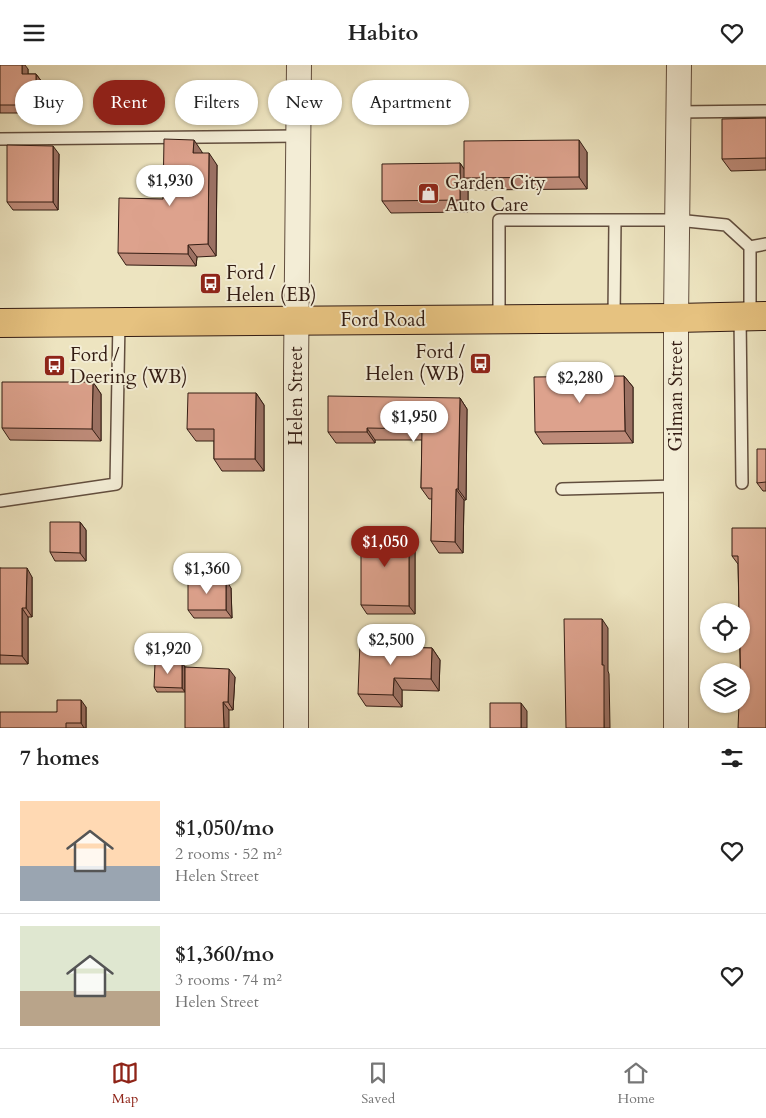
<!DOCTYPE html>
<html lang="en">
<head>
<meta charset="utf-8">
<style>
  :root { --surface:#fff; --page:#f2f2f2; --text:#222; --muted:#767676; --line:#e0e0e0; --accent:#8f2418 }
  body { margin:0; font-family:Cardo,serif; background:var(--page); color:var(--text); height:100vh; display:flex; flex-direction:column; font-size:19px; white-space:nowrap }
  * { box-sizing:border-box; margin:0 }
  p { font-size:16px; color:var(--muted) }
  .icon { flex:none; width:28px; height:28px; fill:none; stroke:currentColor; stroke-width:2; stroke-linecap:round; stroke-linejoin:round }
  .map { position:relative; height:663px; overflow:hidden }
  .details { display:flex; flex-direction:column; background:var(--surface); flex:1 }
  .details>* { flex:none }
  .guide { position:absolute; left:15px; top:15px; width:500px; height:45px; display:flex; gap:10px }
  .controls { position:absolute; left:700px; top:538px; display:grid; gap:10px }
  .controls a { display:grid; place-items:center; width:50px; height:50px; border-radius:50%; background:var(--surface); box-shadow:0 1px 4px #0004; font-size:25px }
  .price { position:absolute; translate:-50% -42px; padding:0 11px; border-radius:18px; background:#fff; color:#222; font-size:16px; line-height:32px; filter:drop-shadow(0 1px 2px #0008) }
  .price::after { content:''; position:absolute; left:50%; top:30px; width:15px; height:11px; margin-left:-8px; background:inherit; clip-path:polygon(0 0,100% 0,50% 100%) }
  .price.selected { background:var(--accent); color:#fff }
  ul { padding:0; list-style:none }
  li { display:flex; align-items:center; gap:15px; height:125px; padding:0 20px }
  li+li { border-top:1px solid var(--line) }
  li span { display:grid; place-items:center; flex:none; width:140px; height:100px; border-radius:0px; color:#555 }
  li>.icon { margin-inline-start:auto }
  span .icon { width:60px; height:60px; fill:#fffc; stroke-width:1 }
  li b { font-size:21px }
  h2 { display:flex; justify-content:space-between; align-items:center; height:60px; padding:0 20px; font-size:21px }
  .tag { padding:0 18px; border-radius:22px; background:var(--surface); box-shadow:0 1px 4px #0004; font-size:18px; line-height:45px }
  .tag.selected { background:var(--accent); color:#fff }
  header { display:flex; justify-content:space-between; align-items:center; height:65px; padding:0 20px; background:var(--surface); font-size:22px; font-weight:600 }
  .tabs { display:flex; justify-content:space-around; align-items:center; height:70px; border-top:1px solid var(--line); background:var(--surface); font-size:14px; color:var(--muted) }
  .tabs a { display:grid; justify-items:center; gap:2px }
  .tabs .selected { color:var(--accent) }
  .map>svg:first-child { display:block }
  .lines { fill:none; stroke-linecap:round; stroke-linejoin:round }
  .lane-casing { stroke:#624e3e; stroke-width:14 }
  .street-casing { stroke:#624e3e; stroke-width:26 }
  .primary-casing { stroke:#331c13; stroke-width:30 }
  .lane { stroke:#f3edd6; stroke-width:11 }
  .street { stroke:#f3edd6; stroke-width:24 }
  .primary { stroke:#e6c280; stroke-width:28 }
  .wall { fill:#be8b79; stroke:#331c13 }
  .shaded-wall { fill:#9b7163; stroke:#331c13 }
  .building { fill:#dda28d; stroke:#331c13 }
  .labels { text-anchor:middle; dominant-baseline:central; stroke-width:4; stroke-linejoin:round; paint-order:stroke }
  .poi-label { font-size:19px; fill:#331c13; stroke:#f3edd6; text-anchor:start }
  .street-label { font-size:19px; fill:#331c13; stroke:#f3edd6 }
</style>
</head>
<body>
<header><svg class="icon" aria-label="menu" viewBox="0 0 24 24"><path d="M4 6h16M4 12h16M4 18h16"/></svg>Habito<svg class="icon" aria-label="heart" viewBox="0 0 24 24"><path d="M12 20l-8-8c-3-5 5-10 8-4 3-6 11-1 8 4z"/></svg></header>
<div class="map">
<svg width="766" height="663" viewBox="0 0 766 663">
  <rect width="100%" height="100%" fill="#ede4c0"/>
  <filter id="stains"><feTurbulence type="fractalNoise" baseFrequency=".004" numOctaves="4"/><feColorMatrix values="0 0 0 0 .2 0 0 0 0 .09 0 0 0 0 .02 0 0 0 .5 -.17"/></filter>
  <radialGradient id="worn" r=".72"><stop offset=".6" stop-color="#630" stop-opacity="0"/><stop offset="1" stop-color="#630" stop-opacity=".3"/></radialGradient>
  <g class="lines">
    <defs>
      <path id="lane" d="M 678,47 L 766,46
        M 0,74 L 298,71
        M 750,182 L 766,179
        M 740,251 L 742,418
        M 614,253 L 615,155
        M 499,254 L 499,155 L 677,155 L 726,160 L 750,182 L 750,251
        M 562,424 L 676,421
        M 0,436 L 116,419 L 119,256"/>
      <path id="street" d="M 296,663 L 296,305 L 299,0
        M 676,663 L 676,253 L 679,0"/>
      <path id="primary" d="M 0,258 L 676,253 L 766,251"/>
    </defs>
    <use href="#lane" class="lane-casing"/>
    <use href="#street" class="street-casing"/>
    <use href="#primary" class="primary-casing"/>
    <use href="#lane" class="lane"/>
    <use href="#street" class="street"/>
    <use href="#primary" class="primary"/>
  </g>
  <path class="wall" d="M 0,0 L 28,4 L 28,9 L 36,9 L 42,17 L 42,48 L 0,48 Z
    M 766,53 L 766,105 L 731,106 L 722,94 Z
    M 202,87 L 202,88 L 217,100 L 216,191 L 197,192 L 196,201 L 126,200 L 118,188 Z
    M 587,87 L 587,124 L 472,125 L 468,119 L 468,147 L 391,148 L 382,136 L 460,98 L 464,104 Z
    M 59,89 L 58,145 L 13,145 L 7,137 Z
    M 624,311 L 633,322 L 633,378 L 543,379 L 535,367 Z
    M 93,317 L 101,329 L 101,376 L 10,375 L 2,363 Z
    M 256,328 L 264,340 L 264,406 L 222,406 L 214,394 L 214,376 L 196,376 L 187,364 Z
    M 460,333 L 467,344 L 466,435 L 464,435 L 463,488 L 439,488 L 431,476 L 432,434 L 429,434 L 421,423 L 422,375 L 375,375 L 375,378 L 336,378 L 328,367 Z
    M 766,384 L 766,426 L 763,426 L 757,418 Z
    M 80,457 L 86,465 L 86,496 L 55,496 L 50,487 Z
    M 766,463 L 741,639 L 738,499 L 732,491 Z
    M 409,466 L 415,474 L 415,549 L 367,549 L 361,540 Z
    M 0,503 L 32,512 L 32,552 L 28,552 L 28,599 L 0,599 Z
    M 231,523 L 232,553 L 194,553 L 188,545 Z
    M 398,582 L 432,583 L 440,595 L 439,626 L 402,625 L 402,642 L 366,641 L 358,629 Z
    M 182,598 L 185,602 L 235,612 L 233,645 L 229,645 L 185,627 L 157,627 L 154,622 Z
    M 86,642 L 86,663 L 0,663 L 57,647 Z"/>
  <path class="shaded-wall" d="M 22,0 L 25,0 L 28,4 L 28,17 L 22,9 Z
    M 36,9 L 42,17 L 42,48 L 36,40 Z
    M 194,75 L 202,87 L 202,100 L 193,88 Z
    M 579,75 L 587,87 L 587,124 L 579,112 Z
    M 53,81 L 59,89 L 58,145 L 53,137 Z
    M 209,88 L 217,100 L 216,191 L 208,179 Z
    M 460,98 L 468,110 L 464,113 L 468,119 L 468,147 L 460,135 Z
    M 188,180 L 197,192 L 196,201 L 188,189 Z
    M 624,311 L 633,322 L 633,378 L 625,366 Z
    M 93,317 L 101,329 L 101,376 L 92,364 Z
    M 256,328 L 264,340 L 264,406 L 255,394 Z
    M 460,333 L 467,344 L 466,435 L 458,424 Z
    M 367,363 L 375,375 L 375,378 L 367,367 Z
    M 456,424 L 464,435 L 463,488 L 455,477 Z
    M 80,457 L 86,465 L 86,496 L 80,488 Z
    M 409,466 L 415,474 L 415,549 L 409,541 Z
    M 27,503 L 32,512 L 32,552 L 26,543 Z
    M 226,515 L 231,523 L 232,553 L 226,545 Z
    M 22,543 L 28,552 L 28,599 L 22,591 Z
    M 602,554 L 608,563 L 608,606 L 609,609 L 610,663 L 604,663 L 602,600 Z
    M 432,583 L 440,595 L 439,626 L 431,614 Z
    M 182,598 L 185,602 L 185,627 L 182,623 Z
    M 229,604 L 235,612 L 233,645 L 228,637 Z
    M 394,613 L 402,625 L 402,642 L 393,630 Z
    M 81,635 L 86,642 L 86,663 L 84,663 L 81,658 Z
    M 223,637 L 229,645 L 229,663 L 224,663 Z
    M 521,638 L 527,646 L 527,663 L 521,663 Z"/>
  <path class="building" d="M 0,0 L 22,0 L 22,9 L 36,9 L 36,40 L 0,40 Z
    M 766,53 L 766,93 L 722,94 L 722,54 Z
    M 164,74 L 194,75 L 193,88 L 209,88 L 208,179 L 188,180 L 188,189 L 118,188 L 119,133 L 163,134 Z
    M 579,75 L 579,112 L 464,113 L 464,76 Z
    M 7,80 L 53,81 L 53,137 L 7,137 Z
    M 460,98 L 460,135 L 382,136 L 382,99 Z
    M 624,311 L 625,366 L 535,367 L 534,312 Z
    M 2,317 L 93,317 L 92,364 L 2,363 Z
    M 188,328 L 256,328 L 255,394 L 214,394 L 214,364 L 187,364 Z
    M 328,331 L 460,333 L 458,424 L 456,424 L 455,477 L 431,476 L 432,423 L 421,423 L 422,364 L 367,363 L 367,367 L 328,367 Z
    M 757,384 L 766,384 L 766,417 L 757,418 Z
    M 50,457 L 80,457 L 80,488 L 50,487 Z
    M 732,463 L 766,463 L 766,663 L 738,663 L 739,639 L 741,639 L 741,636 L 740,579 L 741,579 L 741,546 L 739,546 L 738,491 L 732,491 Z
    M 361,466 L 409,466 L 409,541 L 361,540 Z
    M 0,503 L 27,503 L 26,543 L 22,543 L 22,591 L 0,590 Z
    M 188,515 L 226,515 L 226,545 L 188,545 Z
    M 564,554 L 602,554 L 602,600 L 604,600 L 604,663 L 566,663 Z
    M 360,577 L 395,578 L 395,582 L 432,583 L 431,614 L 394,613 L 393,630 L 358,629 Z
    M 155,598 L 182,598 L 182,623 L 154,622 Z
    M 185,602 L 229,604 L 228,637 L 223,637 L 224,663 L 185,663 Z
    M 57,635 L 81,635 L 81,658 L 66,658 L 66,663 L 0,663 L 0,647 L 57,647 Z
    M 490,638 L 521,638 L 521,663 L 490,663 Z"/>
  <defs>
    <symbol id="shop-square" viewBox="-11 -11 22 22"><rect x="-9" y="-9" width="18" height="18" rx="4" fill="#8f2418" stroke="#f3edd6"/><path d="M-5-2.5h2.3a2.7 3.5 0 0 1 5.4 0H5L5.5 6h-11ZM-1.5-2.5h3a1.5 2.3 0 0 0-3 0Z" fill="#fff"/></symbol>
    <symbol id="bus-square" viewBox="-11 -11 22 22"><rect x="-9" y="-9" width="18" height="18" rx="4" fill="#8f2418" stroke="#f3edd6"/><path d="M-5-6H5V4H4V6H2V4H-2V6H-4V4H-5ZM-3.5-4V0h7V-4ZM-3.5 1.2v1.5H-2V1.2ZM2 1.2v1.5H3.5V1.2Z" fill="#fff"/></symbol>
  </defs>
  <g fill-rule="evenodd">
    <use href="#shop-square" x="416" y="116" width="25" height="25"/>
    <use href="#bus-square" x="198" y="206" width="25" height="25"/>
    <use href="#bus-square" x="468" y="286" width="25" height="25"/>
    <use href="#bus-square" x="42" y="288" width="25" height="25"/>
  </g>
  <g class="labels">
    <g class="poi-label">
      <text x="445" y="118">Garden City<tspan x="445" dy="22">Auto Care</tspan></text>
      <text x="226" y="208">Ford /<tspan x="226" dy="22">Helen (EB)</tspan></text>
      <text x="465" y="287" text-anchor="end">Ford /<tspan x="465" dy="22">Helen (WB)</tspan></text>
      <text x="70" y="290">Ford /<tspan x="70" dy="22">Deering (WB)</tspan></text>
    </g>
    <g class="street-label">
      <text x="383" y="255">Ford Road</text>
      <text transform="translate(296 331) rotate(-90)">Helen Street</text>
      <text transform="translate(676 331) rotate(-90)">Gilman Street</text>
    </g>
  </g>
  <rect width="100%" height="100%" filter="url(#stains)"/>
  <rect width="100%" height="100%" fill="url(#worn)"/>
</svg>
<div class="controls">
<a><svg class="icon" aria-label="locate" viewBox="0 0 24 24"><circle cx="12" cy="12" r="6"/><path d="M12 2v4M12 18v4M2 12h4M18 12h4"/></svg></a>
<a><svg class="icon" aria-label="layers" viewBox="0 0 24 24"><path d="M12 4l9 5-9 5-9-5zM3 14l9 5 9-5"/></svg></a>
</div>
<b class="price" style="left:170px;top:142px">$1,930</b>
<b class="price" style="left:580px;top:339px">$2,280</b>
<b class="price" style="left:414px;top:378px">$1,950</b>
<b class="price selected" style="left:385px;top:503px">$1,050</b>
<b class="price" style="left:207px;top:530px">$1,360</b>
<b class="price" style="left:391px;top:601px">$2,500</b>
<b class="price" style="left:168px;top:610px">$1,920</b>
<div class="guide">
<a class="tag">Buy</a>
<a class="tag selected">Rent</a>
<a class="tag">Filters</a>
<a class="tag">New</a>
<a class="tag">Apartment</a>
</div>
</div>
<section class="details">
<h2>7 homes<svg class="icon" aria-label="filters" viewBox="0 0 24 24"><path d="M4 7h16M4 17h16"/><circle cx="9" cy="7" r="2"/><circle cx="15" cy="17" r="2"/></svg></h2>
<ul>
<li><span style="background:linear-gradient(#ffd9b3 65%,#9aa5b1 0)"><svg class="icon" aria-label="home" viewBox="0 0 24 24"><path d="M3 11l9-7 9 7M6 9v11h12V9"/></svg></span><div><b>$1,050/mo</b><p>2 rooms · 52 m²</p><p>Helen Street</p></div><svg class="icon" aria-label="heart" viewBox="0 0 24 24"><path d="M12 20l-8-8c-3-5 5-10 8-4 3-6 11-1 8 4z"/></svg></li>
<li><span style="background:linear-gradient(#dfe7d0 65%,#b9a48a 0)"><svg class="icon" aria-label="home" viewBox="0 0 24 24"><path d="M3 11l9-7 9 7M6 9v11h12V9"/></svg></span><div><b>$1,360/mo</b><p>3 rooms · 74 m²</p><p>Helen Street</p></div><svg class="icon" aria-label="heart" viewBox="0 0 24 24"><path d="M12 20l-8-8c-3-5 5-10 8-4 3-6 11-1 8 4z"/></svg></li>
</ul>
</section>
<nav class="tabs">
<a class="selected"><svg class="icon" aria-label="map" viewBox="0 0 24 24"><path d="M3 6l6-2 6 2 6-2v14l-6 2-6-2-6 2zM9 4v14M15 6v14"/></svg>Map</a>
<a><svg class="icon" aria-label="saved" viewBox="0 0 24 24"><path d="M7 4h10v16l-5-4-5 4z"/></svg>Saved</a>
<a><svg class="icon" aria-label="home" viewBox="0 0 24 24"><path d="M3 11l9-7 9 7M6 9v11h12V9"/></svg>Home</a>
</nav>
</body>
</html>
